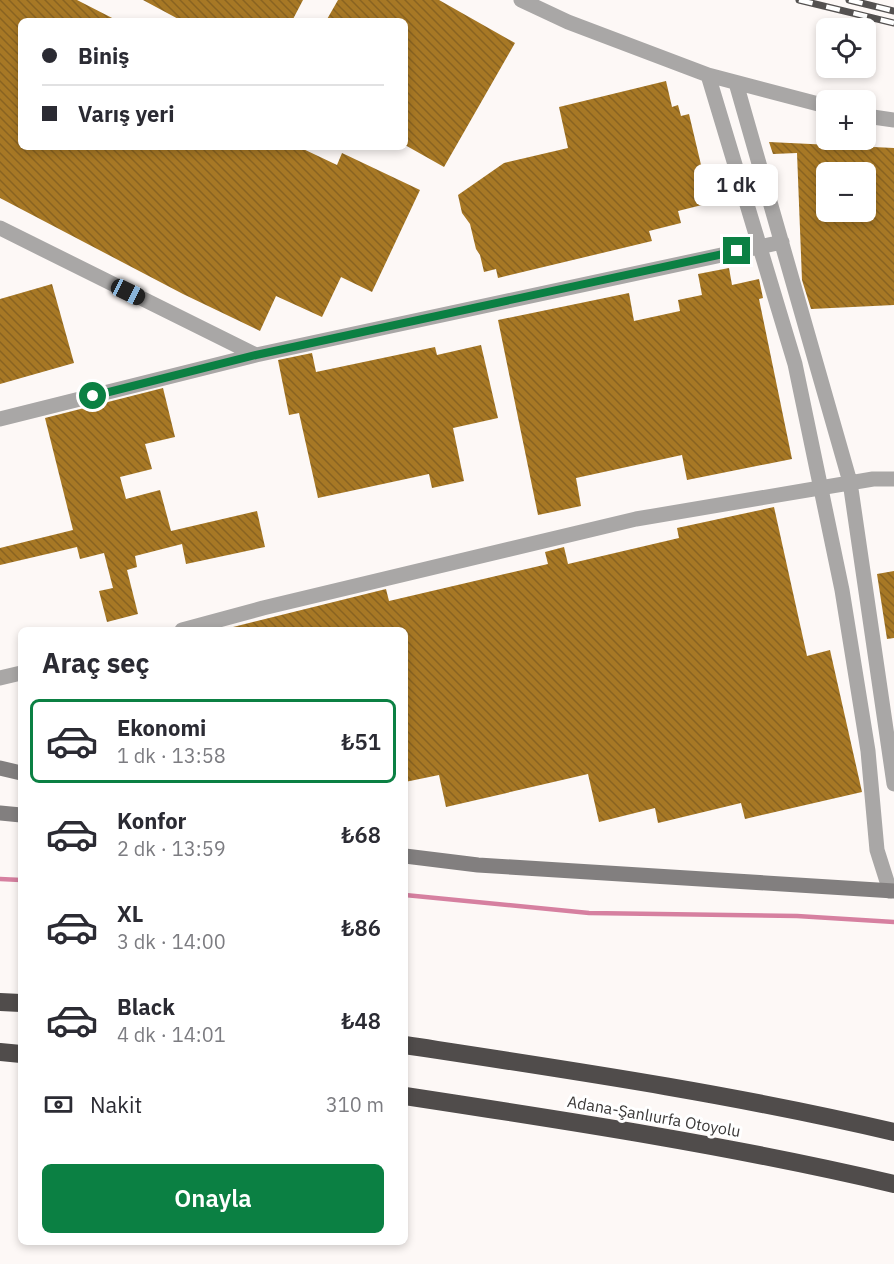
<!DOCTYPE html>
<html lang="tr">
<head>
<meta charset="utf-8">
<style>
	:root { --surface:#fff; --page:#f2f2f3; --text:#2b2b33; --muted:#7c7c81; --line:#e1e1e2; --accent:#0b8043 }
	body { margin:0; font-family:"IBM Plex Sans",sans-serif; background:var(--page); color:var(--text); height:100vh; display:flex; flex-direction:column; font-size:22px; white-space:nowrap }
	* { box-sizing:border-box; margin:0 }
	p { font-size:20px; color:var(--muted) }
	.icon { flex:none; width:33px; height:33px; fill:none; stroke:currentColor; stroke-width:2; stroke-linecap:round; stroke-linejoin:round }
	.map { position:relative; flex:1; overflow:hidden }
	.side { position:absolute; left:18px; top:627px; width:390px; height:618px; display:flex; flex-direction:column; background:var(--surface); border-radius:9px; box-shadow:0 3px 9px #0003 }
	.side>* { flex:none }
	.top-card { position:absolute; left:18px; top:18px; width:390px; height:132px; border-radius:9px; box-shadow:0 3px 9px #0003; display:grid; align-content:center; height:132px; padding:0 24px; background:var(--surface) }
	.fabs { position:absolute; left:816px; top:18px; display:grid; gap:12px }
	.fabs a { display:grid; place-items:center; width:60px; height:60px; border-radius:9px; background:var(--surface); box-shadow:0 3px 9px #0003; font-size:30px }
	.end { position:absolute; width:27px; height:27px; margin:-14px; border:8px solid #0b8043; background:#fff; box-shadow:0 0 0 3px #fff }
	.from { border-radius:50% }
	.bubble { position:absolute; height:42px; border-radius:9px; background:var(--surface); box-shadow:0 3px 9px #0003; font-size:20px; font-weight:600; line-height:42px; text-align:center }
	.car { position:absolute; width:18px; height:36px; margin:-18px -9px; border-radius:8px; box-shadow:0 0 4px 2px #0007; background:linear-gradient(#222 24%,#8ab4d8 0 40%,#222 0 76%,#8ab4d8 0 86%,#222 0) }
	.top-card b { display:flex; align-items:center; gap:21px; height:57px; font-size:22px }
	.top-card b+b { border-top:2px solid var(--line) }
	.top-card i { width:15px; height:15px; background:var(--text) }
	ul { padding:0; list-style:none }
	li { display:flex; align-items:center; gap:18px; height:84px; margin:0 12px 9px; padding:0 12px; border:3px solid transparent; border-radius:9px }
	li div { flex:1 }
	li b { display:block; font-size:22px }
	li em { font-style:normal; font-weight:600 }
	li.on { border-color:var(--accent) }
	li>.icon { width:54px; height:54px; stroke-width:1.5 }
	h2 { padding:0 24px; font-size:27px; line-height:72px }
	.pay { display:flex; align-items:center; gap:15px; height:66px; padding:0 24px; font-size:22px }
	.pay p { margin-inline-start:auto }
	.button { display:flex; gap:12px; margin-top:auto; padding:12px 24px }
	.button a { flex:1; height:69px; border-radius:9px; background:var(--accent); color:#fff; font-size:24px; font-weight:600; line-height:69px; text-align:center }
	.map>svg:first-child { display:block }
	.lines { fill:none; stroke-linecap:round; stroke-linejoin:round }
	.stream { stroke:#d680a0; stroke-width:4.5 }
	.building { fill:url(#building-back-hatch); fill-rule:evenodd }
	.street { stroke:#a9a7a6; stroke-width:15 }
	.secondary { stroke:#827f7f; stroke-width:15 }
	.highway { stroke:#504c4b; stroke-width:18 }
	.rail-casing { stroke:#545150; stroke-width:7 }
	.rail { stroke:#fff; stroke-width:4.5; stroke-dasharray:14; stroke-linecap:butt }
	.route { stroke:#0b8043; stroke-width:8 }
	.labels { text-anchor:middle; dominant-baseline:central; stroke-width:6; stroke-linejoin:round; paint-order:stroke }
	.street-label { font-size:16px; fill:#3a3837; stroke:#fff }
</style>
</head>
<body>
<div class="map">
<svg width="894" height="1264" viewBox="0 0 894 1264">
	<defs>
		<pattern id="building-back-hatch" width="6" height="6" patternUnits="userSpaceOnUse" patternTransform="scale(1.5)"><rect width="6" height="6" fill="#a77825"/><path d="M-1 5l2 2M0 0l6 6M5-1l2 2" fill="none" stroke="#896321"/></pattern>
	</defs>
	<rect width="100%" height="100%" fill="#fdf8f6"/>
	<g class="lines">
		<!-- stream -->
		<path class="stream" d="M 0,879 L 21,880
			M 405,895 L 589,913 L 797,916 L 894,922"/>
	</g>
	<!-- building -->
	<path class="building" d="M 0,0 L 77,0 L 118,21 L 21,21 L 21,147 L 299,147 L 337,165 L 342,153 L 420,190 L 372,292 L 341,277 L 322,317 L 276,296 L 260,331 L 183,294 L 0,198 Z
		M 143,0 L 303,0 L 292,21 L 182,21 Z
		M 338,0 L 439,0 L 515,43 L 444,167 L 405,145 L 405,21 L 326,21 Z
		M 666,81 L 672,107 L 678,105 L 681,116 L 689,114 L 710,203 L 678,211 L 681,223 L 649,231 L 652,241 L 498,278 L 496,269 L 484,272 L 480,255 L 476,249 L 470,224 L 462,213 L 458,195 L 504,163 L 568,148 L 559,107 Z
		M 769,142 L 894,148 L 894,305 L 811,309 L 802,280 L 797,153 L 773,154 ZM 826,172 L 866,172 L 866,212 L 826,212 Z
		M 729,268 L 732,285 L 759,279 L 763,298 L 759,299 L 792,459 L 687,480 L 682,455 L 576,478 L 581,506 L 538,515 L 498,320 L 629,293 L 634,321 L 680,311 L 678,300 L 702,295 L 698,274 Z
		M 52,284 L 74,363 L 0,384 L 0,299 Z
		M 481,345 L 498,418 L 453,428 L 464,481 L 432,488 L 429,474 L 318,498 L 299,413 L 289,415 L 278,360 L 312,353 L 316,372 L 435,347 L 437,355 Z
		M 163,388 L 175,437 L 145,444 L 152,469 L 120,477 L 126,499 L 160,490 L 171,531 L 257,511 L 265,547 L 186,564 L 182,544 L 135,556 L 137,567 L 127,570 L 138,614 L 107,622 L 99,591 L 113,588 L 104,553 L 80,559 L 77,547 L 0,565 L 0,548 L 73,530 L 45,418 Z
		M 774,507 L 807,656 L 830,650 L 862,792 L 745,819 L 741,803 L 658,823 L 655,808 L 599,822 L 588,774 L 446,807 L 439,775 L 405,782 L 405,630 L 221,630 L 386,589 L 389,601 L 548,564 L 545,552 L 564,547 L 568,564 L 679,538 L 677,528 Z
		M 894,571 L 894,638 L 887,639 L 877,574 Z"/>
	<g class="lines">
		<!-- street -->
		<path class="street" d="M 521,0 L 568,22 L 708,75 L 826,106
			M 708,75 L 795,364 L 842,590 L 868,751 L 877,850 L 890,891
			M 736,83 L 850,482 L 894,784
			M 866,116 L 894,120
			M 0,228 L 256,355
			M 0,419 L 256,355 L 782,242
			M 182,630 L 263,608 L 636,519 L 873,479 L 894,479
			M 0,678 L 21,673"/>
		<!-- secondary -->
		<path class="secondary" d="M 0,768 L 21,773
			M 0,813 L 21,815
			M 405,856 L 478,865 L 894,891"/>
		<!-- highway -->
		<path class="highway" d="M 0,1002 L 21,1003
			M 405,1045 C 569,1070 733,1094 894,1132
			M 0,1052 L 21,1054
			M 405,1096 C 569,1121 733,1146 894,1184"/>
		<defs>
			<path id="rail" d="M 799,0 L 894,23
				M 849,0 L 894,11"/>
		</defs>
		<!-- rail casing -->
		<use href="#rail" class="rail-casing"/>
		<!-- rail -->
		<use href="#rail" class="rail"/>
	</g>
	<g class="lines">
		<!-- route -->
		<path class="route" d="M 93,396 L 256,355 L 737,251"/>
	</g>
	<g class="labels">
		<!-- street labels -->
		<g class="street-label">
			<text transform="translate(654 1116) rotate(10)">Adana-Şanlıurfa Otoyolu</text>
		</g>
	</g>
</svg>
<div class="fabs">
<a><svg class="icon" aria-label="locate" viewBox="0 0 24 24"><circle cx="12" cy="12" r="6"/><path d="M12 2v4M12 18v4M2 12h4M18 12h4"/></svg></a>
<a>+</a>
<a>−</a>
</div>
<i class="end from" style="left:93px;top:396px"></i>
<i class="end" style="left:737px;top:251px"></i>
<div class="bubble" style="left:694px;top:164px;width:84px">1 dk</div>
<i class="car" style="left:128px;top:292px;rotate:116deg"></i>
<div class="top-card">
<b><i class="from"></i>Biniş</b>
<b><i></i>Varış yeri</b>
</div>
<section class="side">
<h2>Araç seç</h2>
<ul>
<li class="on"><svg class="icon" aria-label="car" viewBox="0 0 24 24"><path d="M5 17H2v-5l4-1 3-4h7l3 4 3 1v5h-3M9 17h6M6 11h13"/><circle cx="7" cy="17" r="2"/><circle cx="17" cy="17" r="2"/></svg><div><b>Ekonomi</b><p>1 dk · 13:58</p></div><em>₺51</em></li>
<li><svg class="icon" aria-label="car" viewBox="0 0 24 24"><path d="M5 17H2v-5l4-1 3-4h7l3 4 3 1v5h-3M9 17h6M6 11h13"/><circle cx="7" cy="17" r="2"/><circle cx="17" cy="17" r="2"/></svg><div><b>Konfor</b><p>2 dk · 13:59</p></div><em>₺68</em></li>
<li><svg class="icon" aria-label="car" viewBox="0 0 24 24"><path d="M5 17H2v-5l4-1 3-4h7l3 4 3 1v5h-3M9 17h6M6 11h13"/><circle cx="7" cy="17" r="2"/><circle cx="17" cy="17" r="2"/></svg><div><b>XL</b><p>3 dk · 14:00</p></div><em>₺86</em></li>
<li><svg class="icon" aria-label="car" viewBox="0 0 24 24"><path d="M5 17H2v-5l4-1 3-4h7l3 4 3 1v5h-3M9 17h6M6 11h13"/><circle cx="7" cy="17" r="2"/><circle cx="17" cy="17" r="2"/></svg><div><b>Black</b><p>4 dk · 14:01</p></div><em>₺48</em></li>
</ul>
<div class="pay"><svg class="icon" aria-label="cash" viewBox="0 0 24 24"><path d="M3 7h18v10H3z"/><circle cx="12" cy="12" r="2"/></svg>Nakit<p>310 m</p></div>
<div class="button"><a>Onayla</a></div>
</section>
</div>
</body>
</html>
